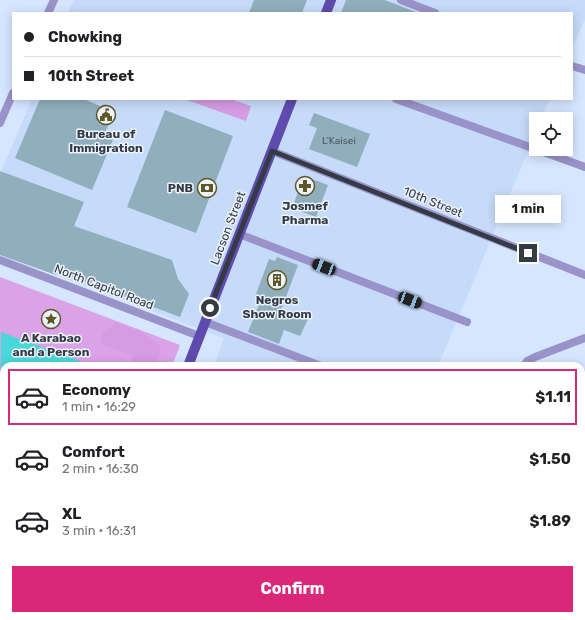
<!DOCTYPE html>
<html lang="en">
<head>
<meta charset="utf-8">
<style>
	:root { --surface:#fff; --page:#f2f2f2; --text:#202124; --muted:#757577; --line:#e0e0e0; --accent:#db2777 }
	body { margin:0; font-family:Rubik,sans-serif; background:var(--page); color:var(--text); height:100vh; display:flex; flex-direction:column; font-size:15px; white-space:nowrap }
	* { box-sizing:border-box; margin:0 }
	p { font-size:13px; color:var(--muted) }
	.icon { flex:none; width:22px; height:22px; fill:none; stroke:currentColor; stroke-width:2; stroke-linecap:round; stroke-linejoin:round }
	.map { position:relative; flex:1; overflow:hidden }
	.drawer { position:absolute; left:0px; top:362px; width:585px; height:258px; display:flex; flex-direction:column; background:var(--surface); border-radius:12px 12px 0 0; box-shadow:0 2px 10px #0003 }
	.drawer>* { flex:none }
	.top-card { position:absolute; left:12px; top:12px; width:561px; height:88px; border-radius:0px; box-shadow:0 2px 10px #0003; display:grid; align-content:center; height:88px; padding:0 12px; background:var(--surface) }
	.buttons { position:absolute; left:529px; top:112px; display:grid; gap:8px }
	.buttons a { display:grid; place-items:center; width:44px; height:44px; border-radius:0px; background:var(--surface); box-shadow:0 2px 10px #0003; font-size:20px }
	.end { position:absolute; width:18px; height:18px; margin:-9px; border:5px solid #353b45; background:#fff; box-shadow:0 0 0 2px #fff }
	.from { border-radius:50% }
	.bubble { position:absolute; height:28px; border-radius:0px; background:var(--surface); box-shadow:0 2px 10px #0003; font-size:13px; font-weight:700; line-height:28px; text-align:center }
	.car { position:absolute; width:12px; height:24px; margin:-12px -6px; border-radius:5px; box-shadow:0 0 3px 1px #0007; background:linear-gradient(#222 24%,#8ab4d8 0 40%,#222 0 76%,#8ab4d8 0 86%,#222 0) }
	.top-card b { display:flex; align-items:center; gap:14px; height:38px; font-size:15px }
	.top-card b+b { border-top:1px solid var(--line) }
	.top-card i { width:10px; height:10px; background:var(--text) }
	ul { padding:7px 0 0; list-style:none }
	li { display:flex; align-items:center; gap:12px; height:56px; margin:0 8px 6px; padding:0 4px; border:2px solid transparent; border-radius:0px }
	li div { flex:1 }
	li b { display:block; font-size:15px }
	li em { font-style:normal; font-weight:700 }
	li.selected { border-color:var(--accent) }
	li>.icon { width:36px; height:36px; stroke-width:1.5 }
	.action { display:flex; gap:8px; margin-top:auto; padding:8px 12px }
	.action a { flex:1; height:46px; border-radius:0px; background:var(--accent); color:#fff; font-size:16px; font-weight:700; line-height:46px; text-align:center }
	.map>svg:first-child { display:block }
	.built { fill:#c6dbf9 }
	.green { fill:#daa3e7 }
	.forest { fill:#d59be3 }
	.water { fill:#4ad7d8 }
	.building { fill:#90aebb }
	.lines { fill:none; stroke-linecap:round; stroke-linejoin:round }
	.minor { stroke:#9993ca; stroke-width:8 }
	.tertiary { stroke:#9993ca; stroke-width:8 }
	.primary { stroke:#5f4aad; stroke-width:10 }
	.route { stroke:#353b45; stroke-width:5 }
	.labels { text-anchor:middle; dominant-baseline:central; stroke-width:3; stroke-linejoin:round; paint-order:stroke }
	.number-label { font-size:10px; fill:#4c5862 }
	.poi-label { font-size:12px; font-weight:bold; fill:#353b45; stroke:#ecf3fd }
	.street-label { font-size:12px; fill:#353b45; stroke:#ecf3fd }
</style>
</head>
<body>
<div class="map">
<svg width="585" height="620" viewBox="0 0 585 620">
	<rect width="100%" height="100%" fill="#d6e6ff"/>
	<!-- built -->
	<path class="built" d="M 74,0 L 585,0 L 585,20 L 572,48 L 572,13 L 68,13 Z
		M 32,99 L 550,99 L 541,119 L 536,119 L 536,132 L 438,366 L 214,366 L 224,338 L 0,254 L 0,174 Z
		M 117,616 L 334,616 L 332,620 L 116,620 Z"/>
	<!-- green -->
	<path class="green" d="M 0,277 L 180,345 L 172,366 L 4,366 L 4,553 L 0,552 Z"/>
	<!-- forest -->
	<path class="forest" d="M 184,99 L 230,99 L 251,106 L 246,121 Z
		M 115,323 L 141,332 L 160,346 L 161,352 L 155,366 L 130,366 L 133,356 L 100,343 L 103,333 Z"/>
	<!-- water -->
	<path class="water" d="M 1,332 L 80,361 L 78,366 L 4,366 L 4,496 L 0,494 Z"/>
	<!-- building -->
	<path class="building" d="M 254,0 L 307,0 L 302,13 L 249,13 Z
		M 346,0 L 385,0 L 418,13 L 341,13 Z
		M 40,99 L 84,99 L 102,107 L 104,104 L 116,110 L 103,136 L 113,140 L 92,190 L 15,158 Z
		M 165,110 L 233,136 L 196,233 L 127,207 Z
		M 314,113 L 370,134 L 357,167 L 309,149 L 317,128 L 309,125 Z
		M 0,171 L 84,202 L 74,226 L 172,260 L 178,279 L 189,294 L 180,317 L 57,271 L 56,275 L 0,255 Z
		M 304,176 L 328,185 L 316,217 L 292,208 Z
		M 277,257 L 298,265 L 281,310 L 308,319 L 300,336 L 284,330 L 279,344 L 248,332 L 262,297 L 256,294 L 269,259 L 275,261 Z"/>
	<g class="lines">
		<!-- minor -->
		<path class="minor" d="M 401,0 L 435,13
			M 48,13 L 54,0
			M 572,66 L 585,70
			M 396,99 L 585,167
			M 0,123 L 13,93
			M 272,151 L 585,275
			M 239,234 L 467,322
			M 205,322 L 321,366
			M 524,366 L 527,361 L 535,357 L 585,338
			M 581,460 L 585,458
			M 581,506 L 585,515
			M 196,616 L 206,620
			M 496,620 L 498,616"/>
		<!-- tertiary -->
		<path class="tertiary" d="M 0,260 L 199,336
			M 0,565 L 4,566
			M 458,616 L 468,620"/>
		<!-- primary -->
		<path class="primary" d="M 326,13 L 331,0
			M 188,366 L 292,99
			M 89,620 L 90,616"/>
	</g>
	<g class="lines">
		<!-- route -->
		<path class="route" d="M 210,308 L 272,151 L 528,253"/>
	</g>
	<!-- icons -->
	<defs>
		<symbol id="civic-ring" viewBox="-11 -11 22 22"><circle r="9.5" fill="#ecf3fd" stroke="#5e5724" stroke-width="1.5"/><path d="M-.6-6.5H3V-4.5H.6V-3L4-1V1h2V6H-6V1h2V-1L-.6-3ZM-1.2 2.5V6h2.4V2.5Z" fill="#5e5724"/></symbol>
		<symbol id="pharmacy-ring" viewBox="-11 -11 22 22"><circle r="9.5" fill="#ecf3fd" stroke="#5e5724" stroke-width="1.5"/><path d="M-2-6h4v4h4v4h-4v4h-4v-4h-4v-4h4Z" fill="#5e5724"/></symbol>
		<symbol id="bank-ring" viewBox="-11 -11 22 22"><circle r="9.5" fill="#ecf3fd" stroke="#5e5724" stroke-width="1.5"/><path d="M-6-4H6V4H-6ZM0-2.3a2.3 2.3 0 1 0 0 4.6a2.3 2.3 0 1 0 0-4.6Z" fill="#5e5724"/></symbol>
		<symbol id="building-ring" viewBox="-11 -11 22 22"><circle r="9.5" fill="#ecf3fd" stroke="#5e5724" stroke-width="1.5"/><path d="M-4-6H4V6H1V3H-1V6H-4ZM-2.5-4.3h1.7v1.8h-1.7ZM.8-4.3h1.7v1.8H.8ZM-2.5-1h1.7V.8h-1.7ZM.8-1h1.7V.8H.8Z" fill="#5e5724"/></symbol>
		<symbol id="sight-ring" viewBox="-11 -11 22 22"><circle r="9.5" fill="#ecf3fd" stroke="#5e5724" stroke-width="1.5"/><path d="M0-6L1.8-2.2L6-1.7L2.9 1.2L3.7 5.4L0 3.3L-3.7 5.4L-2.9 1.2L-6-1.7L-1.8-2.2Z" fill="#5e5724"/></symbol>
	</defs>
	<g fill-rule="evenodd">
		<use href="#civic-ring" x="95" y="104" width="22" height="22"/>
		<use href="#pharmacy-ring" x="294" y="175" width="22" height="22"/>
		<use href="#bank-ring" x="196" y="177" width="22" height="22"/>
		<use href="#building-ring" x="266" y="269" width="22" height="22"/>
		<use href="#sight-ring" x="40" y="308" width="22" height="22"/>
	</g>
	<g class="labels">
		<!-- number labels -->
		<g class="number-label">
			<text x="339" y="141">L'Kaisei</text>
		</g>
		<!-- poi labels -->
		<g class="poi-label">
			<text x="106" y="134">Bureau of<tspan x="106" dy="14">Immigration</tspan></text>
			<text x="193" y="188" text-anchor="end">PNB</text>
			<text x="305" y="206">Josmef<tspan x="305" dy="14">Pharma</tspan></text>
			<text x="277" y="300">Negros<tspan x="277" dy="14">Show Room</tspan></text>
			<text x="51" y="338">A Karabao<tspan x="51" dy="14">and a Person</tspan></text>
		</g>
		<!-- street labels -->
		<g class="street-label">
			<text transform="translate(433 202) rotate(22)">10th Street</text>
			<text transform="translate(228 228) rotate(-69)">Lacson Street</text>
			<text transform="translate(104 287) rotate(21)">North Capitol Road</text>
		</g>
	</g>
</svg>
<div class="buttons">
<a><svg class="icon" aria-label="locate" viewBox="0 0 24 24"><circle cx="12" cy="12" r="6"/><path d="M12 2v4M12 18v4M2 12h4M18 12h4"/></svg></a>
</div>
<i class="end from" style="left:210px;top:308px"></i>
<i class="end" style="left:528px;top:253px"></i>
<div class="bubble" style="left:495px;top:195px;width:66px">1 min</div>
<i class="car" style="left:324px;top:267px;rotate:291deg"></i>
<i class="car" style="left:410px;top:300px;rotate:111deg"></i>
<div class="top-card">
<b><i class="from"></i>Chowking</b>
<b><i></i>10th Street</b>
</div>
<section class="drawer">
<ul>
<li class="selected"><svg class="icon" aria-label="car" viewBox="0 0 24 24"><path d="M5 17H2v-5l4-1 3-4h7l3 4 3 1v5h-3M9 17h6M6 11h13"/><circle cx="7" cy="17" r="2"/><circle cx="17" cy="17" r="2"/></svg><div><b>Economy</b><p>1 min · 16:29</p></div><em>$1.11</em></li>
<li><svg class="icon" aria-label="car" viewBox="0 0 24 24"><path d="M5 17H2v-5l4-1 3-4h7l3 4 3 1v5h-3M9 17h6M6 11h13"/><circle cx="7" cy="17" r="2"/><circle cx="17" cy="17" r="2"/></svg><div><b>Comfort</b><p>2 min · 16:30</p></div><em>$1.50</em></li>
<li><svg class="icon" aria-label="car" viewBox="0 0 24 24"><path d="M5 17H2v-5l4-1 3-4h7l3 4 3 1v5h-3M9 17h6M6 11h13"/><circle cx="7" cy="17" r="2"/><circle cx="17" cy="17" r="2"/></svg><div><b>XL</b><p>3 min · 16:31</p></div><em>$1.89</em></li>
</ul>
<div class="action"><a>Confirm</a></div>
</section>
</div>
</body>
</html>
